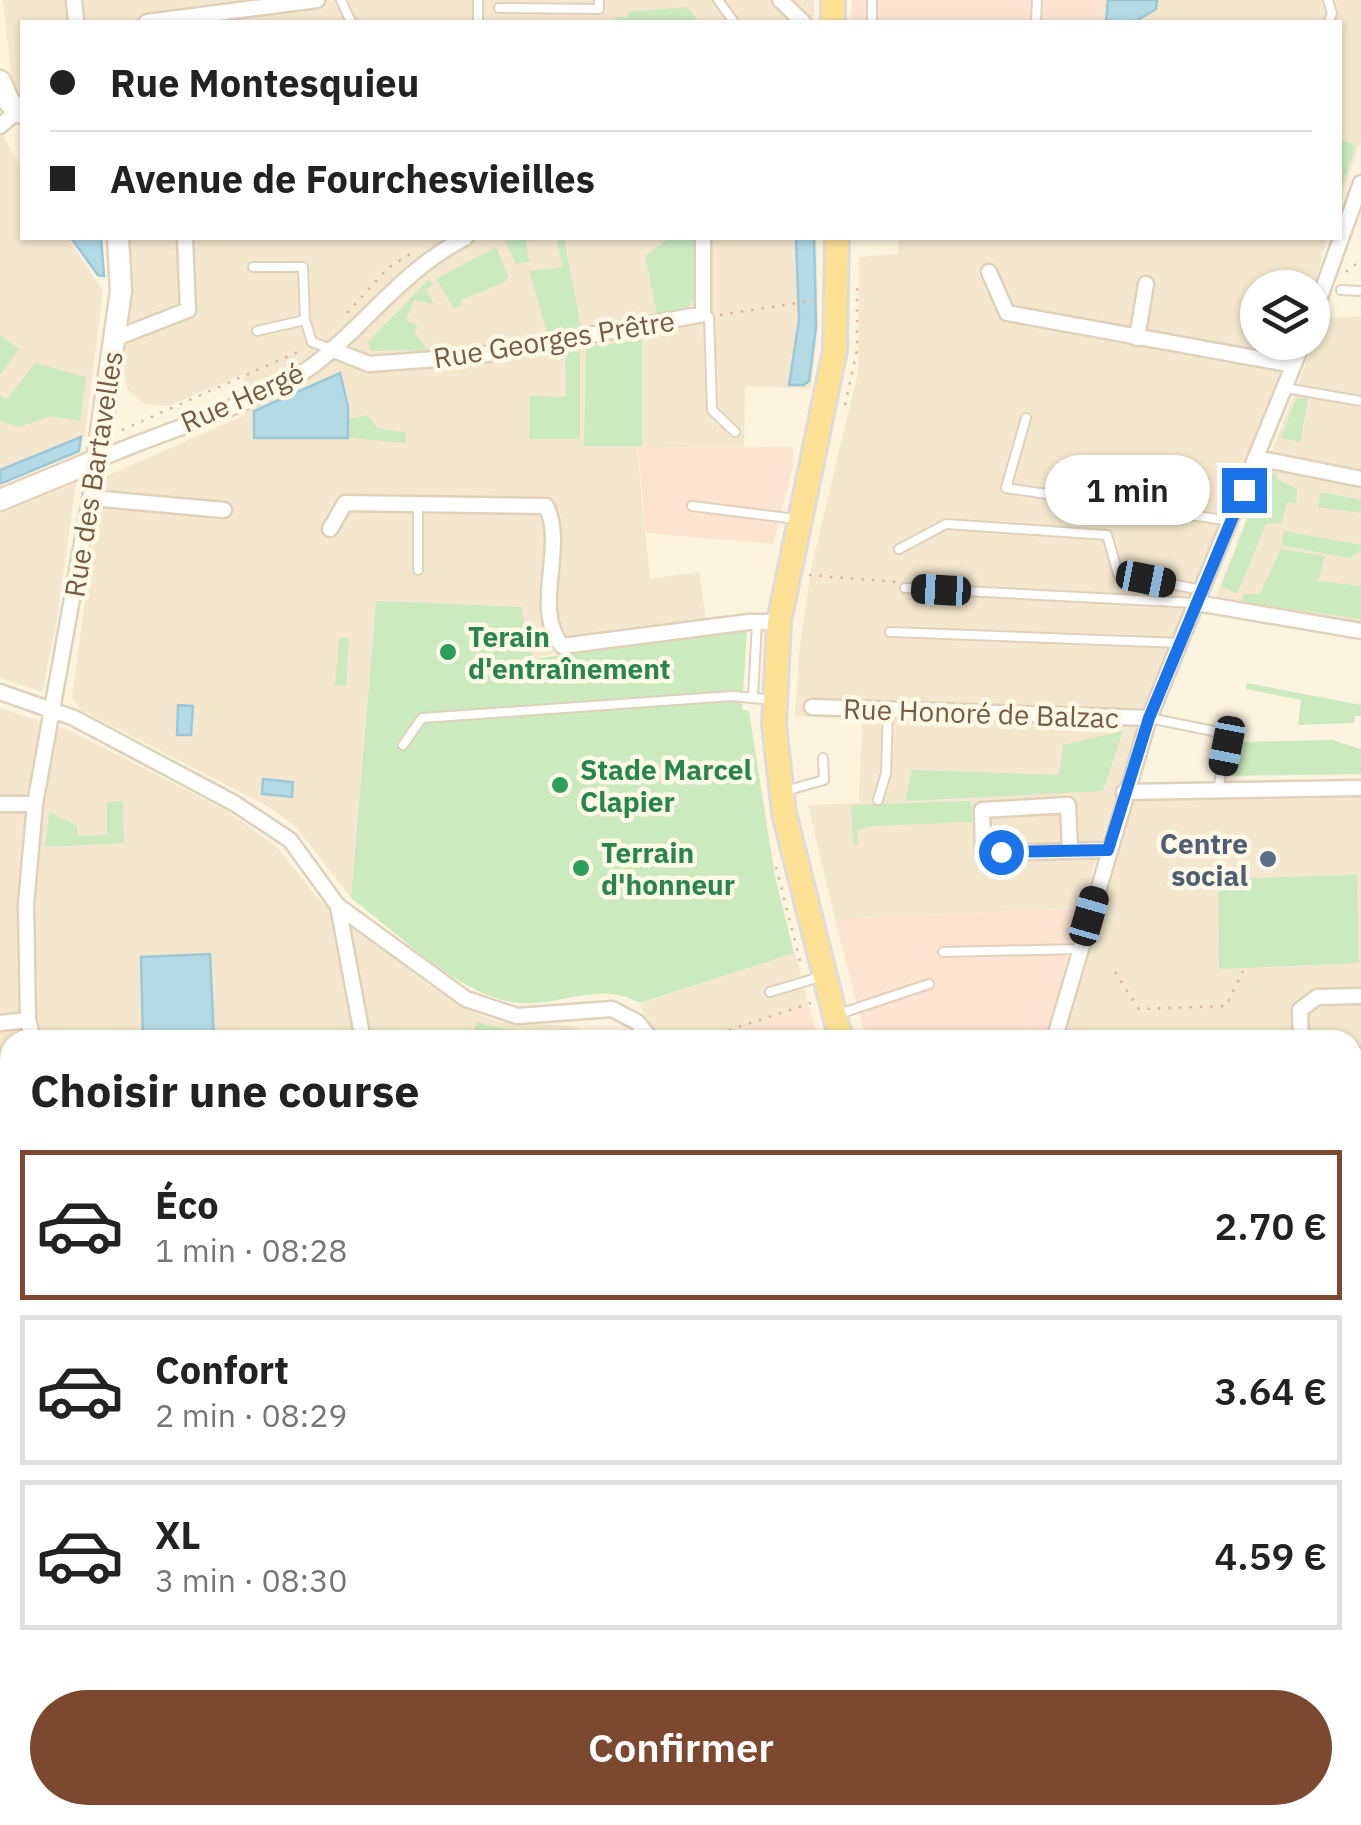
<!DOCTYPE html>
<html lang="fr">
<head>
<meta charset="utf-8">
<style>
	:root { --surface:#fff; --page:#f2f2f2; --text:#222; --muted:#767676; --line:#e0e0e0; --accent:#7c4930 }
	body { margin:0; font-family:"IBM Plex Sans",sans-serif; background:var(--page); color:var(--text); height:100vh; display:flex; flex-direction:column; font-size:38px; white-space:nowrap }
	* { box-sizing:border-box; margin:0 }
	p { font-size:32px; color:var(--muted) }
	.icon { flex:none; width:55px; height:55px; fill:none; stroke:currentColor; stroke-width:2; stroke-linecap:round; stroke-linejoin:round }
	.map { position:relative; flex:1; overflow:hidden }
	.panel { position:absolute; left:0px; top:1030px; width:1362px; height:795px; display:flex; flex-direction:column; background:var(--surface); border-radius:30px 30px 0 0; box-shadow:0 2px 8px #0004 }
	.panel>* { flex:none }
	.top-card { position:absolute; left:20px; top:20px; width:1322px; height:220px; border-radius:0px; box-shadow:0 2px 8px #0004; display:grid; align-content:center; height:220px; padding:0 30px; background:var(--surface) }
	.fabs { position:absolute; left:1240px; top:270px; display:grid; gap:20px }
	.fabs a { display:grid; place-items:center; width:90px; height:90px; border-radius:50%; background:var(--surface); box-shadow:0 2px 8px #0004; font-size:50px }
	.end { position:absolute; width:45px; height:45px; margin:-22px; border:12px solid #1a73e8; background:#fff; box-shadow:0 0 0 5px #fff }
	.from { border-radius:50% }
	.bubble { position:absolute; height:70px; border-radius:35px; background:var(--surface); box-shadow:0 2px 8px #0004; font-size:32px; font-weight:600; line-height:70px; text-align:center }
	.car { position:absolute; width:30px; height:60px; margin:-30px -15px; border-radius:12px; box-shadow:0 0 8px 2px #0007; background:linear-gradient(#222 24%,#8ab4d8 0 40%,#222 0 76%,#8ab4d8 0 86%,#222 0) }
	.top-card b { display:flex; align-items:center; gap:35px; height:95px; font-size:38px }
	.top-card b+b { border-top:2px solid var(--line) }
	.top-card i { width:25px; height:25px; background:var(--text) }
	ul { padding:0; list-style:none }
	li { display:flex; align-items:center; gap:30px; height:150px; margin:0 20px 15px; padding:0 10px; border:5px solid var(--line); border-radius:0px }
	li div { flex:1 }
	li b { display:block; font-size:38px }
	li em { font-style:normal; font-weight:600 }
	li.current { border-color:var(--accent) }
	li>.icon { width:90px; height:90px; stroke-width:1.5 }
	h2 { padding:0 30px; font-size:45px; line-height:120px }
	.primary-button { display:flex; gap:20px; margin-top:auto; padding:20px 30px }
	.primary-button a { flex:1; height:115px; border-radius:60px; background:var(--accent); color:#fff; font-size:40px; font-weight:600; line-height:115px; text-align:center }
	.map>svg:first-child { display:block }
	.residential { fill:#f4e7cd }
	.commercial { fill:#fde4d2 }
	.green { fill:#cbeabe }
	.water { fill:#b4dae6; stroke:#9ac8d8; stroke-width:2.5 }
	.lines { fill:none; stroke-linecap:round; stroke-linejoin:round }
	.lane-casing { stroke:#e0d1bb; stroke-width:12 }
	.street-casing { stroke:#e0d1bb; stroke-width:19 }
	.secondary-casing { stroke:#e6d2b9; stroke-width:25 }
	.primary-casing { stroke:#e0dbd7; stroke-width:28 }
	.path { stroke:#d7b89a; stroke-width:2.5; stroke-dasharray:2.5 8; stroke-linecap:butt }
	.lane { stroke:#fff; stroke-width:8 }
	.street { stroke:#fff; stroke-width:14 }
	.secondary { stroke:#fff; stroke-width:20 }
	.primary { stroke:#fde195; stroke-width:22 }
	.route { stroke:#1a73e8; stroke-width:12 }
	.leisure-dot { fill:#2e9e5b; stroke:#fff8e6; stroke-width:4 }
	.service-dot { fill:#5c6f8a; stroke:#fff8e6; stroke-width:4 }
	.labels { text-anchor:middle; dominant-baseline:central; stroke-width:9; stroke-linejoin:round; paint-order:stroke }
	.street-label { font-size:28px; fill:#735b47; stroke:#fff8e6 }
	.leisure-label { font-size:28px; font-weight:bold; fill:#27864d; stroke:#fff8e6; text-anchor:start }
	.service-label { font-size:28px; font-weight:bold; fill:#4e5e75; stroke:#fff8e6; text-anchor:end }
</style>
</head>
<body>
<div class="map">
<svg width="1361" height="1825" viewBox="0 0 1361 1825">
	<rect width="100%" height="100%" fill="#fdf4df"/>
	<!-- residential -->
	<path class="residential" d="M 3,0 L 814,0 L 814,22 L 22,22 L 22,99 L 12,83 Z
		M 1102,0 L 1361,0 L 1361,141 L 1340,200 L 1340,22 L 1102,22 Z
		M 0,131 L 22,168 L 22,238 L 68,238 L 103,291 L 85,435 L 0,470 Z
		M 129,238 L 817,238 L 818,328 L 811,389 L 745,386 L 744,447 L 637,448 L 650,579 L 699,572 L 706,619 L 644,627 L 533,659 L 376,601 L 351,898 L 297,828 L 269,807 L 81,710 L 72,696 L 102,478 L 245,415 L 244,374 L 168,406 L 145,404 L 127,389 L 123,367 L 133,293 Z
		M 898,238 L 1327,238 L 1313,291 L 1312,288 L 1258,288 L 1258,342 L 1293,343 L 1136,729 L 1081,908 L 835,919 L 808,805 L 859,803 L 862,720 L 795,716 L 799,654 L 811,569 L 858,372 L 859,257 L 898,254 Z
		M 1361,316 L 1361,622 L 1216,597 L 1320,327 L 1331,318 Z
		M 76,483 L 57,619 L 42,692 L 0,678 L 0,514 Z
		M 0,708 L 71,731 L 226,810 L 277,847 L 319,900 L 428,984 L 473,1012 L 498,1022 L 571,1026 L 611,1040 L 10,1040 L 10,1630 L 0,1624 Z
		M 1361,796 L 1361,1061 L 1353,1061 L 1352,1040 L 1061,1040 L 1130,801 Z
		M 795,952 L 809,1007 L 708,1040 L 658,1040 L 639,1004 Z
		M 1361,1624 L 1361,1825 L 1201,1825 L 1199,1815 L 1352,1815 L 1352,1628 Z
		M 0,1660 L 10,1663 L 10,1736 L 0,1758 Z
		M 10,1796 L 10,1815 L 325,1815 L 376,1825 L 6,1825 L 5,1810 Z
		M 679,1815 L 788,1815 L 788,1825 L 681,1825 Z"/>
	<!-- commercial -->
	<path class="commercial" d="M 852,0 L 1102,0 L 1102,22 L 851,22 Z
		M 793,447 L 793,467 L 773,544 L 646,533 L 638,448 Z
		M 1081,908 L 1046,1040 L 866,1040 L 835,919 Z
		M 809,1007 L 818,1040 L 708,1040 Z
		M 788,1815 L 1024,1815 L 1026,1825 L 788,1825 Z
		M 1075,1815 L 1187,1815 L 1189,1825 L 1078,1825 Z"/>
	<!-- green -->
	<path class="green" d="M 687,7 L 699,22 L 615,22 L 615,17 L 628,17 L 628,12 Z
		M 1340,140 L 1356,145 L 1340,192 Z
		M 503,238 L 548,238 L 526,241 L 529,262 L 516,264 Z
		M 557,238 L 564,238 L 581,327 L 547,333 L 529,271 L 562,267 Z
		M 669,238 L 693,238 L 697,294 L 687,309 L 657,314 L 645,256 Z
		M 496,247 L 508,276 L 505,282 L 461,300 L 462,305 L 454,309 L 436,279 Z
		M 429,279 L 433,285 L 426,290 L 434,304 L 414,300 L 406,320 L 418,326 L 414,331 L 428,350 L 371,351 L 368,342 Z
		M 0,335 L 19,349 L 0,375 Z
		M 633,335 L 642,340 L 642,446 L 584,446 L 586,348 L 629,341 Z
		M 565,348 L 580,353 L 580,439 L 529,439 L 530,396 L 566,397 Z
		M 35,363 L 86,377 L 80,421 L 51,416 L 19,427 L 0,421 L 0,395 L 6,400 Z
		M 1308,398 L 1300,442 L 1281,438 L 1296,399 Z
		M 367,415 L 377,428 L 406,433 L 406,443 L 350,438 L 349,419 Z
		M 1276,472 L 1277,479 L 1297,489 L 1296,504 L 1287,502 L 1281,523 L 1266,524 L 1237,594 L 1221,586 L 1263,480 Z
		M 1321,492 L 1361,500 L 1361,513 L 1318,507 Z
		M 1284,531 L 1361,545 L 1361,552 L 1349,558 L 1281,545 Z
		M 1281,549 L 1325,556 L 1318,581 L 1361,586 L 1361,619 L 1241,602 L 1244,594 L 1260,594 Z
		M 376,601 L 521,607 L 533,659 L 747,628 L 742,710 L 749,711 L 775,876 L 794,953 L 640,1003 C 597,979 555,1010 512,1002 C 457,993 395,931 351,898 Z
		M 339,638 L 349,638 L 346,686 L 335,685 Z
		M 1247,683 L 1361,705 L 1361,716 L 1355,716 L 1354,723 L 1298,725 L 1301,700 L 1246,689 Z
		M 1123,731 L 1103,791 L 905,801 L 912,770 L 1059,775 L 1063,745 Z
		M 1333,740 L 1361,749 L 1361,774 L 1230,776 L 1236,742 Z
		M 123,801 L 124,843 L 45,847 L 49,812 L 77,826 L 78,836 L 107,835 L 107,802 Z
		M 971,801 L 972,822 L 873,826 L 857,830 L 858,845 L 853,845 L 851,805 Z
		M 1357,875 L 1359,963 L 1219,969 L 1218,879 Z
		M 477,1022 C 517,1037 560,1024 601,1040 L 471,1040 Z
		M 1361,1066 L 1361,1590 L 1353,1593 L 1352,1067 Z
		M 568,1815 L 631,1815 L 632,1825 L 562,1825 Z"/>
	<!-- water -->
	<path class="water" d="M 1108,0 L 1157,0 L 1156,9 L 1134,22 L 1106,22 Z
		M 71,238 L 101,238 L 104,276 L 98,275 Z
		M 796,238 L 814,238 L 816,327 L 809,381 L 804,385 L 789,385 L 799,320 Z
		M 340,373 L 348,407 L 348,438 L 254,438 L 254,411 Z
		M 81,437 L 79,451 L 0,484 L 0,470 Z
		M 178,705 L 193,706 L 191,735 L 177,735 Z
		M 263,779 L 293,782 L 292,797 L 262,794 Z
		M 210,954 L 214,1040 L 143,1040 L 141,957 Z"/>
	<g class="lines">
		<defs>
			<path id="lane" d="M 341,0 L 351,22
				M 478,0 L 478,22
				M 718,0 L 734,22
				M 872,0 L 872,22
				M 1328,0 L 1332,13 L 1329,22
				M 499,8 L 599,9 L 599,0
				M 1036,22 L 1037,0
				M 253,267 L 303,267 L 305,320
				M 1341,290 L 1361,291
				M 703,314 L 709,317 L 712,410 L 735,432
				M 257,331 L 305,320 L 312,342 L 331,349
				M 1285,388 L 1361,401
				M 1026,418 L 1006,488 L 1231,521
				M 692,506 L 796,519
				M 899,549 L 946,524 L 1107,535 L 1118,574 L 1202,590
				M 418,570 L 418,504
				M 905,588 L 1195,603
				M 890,632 L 1181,643
				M 753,697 L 757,622
				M 1149,718 L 1228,734 L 1218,790
				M 403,745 L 422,718 L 732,696 L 773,700
				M 785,791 L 824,780 L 823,758
				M 878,800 L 886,773 L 888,710
				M 943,952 L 1080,949
				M 770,992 L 823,976
				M 839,1014 L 929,984
				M 638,1815 L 639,1825
				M 810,1815 L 810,1825
				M 856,1815 L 858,1825
				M 904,1815 L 905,1825
				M 951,1815 L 952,1825
				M 1000,1815 L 1001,1825
				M 1095,1815 L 1098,1825"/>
			<path id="street" d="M 74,0 L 76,22
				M 780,0 L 803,22
				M 147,22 L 317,0
				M 0,126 L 19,110
				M 989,272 L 1007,313 L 1294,365
				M 1312,319 L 1361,183
				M 116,338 L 188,310 L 185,238
				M 1137,338 L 1146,284
				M 331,349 L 369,364 L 476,356 L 703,314 L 703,238
				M 1257,458 L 1361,479
				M 91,498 L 224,510
				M 330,529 L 345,503 L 546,506 C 567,546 531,608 562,646 L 749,622 L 779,622
				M 1197,603 L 1361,631
				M 0,692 L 74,718 L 234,803 L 290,840 L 338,906 L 466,999 L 517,1016 L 612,1009 L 637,1022 L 652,1040
				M 812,707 L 1149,718
				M 1124,792 L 1361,788
				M 0,804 L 35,804
				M 1070,849 L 1068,805 L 982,810 L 983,853 L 1108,850
				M 338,906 L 363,1040
				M 0,1023 L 28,1020
				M 33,1040 L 28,1020 L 26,904 L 35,804 L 97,460 C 157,433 273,400 320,360 C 370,319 406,268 465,238
				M 1054,1040 L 1149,718 L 1303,342
				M 1301,1040 L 1300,1010 L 1317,997 L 1361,996
				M 1352,1056 L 1361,1056
				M 0,1204 L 10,1203
				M 1352,1616 L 1361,1613
				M 0,1648 L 10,1652
				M 1352,1714 L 1361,1712
				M 491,1815 L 503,1825
				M 1192,1815 L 1195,1825
				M 533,1825 L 546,1815
				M 1333,1825 L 1361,1818"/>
			<path id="secondary" d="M 0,81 L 9,102 L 22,113
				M 0,500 L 97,460 L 121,291 L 118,238"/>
			<path id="primary" d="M 833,0 L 833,22
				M 837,238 L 835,350 L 779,622 L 774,725 L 784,813 L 841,1040
				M 1051,1815 L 1054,1825"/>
		</defs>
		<!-- lane casing -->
		<use href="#lane" class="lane-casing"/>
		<!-- street casing -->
		<use href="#street" class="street-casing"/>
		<!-- secondary casing -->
		<use href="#secondary" class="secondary-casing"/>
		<!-- primary casing -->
		<use href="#primary" class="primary-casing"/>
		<!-- path -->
		<path class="path" d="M 1346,272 L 1356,264
			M 347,313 L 388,268 L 410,254
			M 720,315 L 816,300
			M 845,405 L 857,350 L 857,284
			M 122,430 L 302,350
			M 809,575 L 896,582
			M 776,867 L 800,961
			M 1115,972 L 1139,1009 L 1226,1006 L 1243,971
			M 699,1040 L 811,1003
			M 0,1373 L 0,1490
			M 0,1604 L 10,1623
			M 559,1824 L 565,1815"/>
		<!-- lane -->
		<use href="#lane" class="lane"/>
		<!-- street -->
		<use href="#street" class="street"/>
		<!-- secondary -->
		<use href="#secondary" class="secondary"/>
		<!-- primary -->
		<use href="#primary" class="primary"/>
	</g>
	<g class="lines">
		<!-- route -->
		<path class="route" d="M 1001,852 L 1108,850 L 1149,718 L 1244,490"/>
	</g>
	<!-- markers -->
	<g class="leisure-dot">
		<circle cx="448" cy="652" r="10"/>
		<circle cx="560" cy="785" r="10"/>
		<circle cx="581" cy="868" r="10"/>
	</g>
	<circle class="service-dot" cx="1268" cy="859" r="10"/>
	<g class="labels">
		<!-- street labels -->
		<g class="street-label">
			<text transform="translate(554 339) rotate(-9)">Rue Georges Prêtre</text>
			<text transform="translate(242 397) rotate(-24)">Rue Hergé</text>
			<text transform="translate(93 474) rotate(-81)">Rue des Bartavelles</text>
			<text transform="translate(981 713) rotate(2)">Rue Honoré de Balzac</text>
		</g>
		<!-- leisure labels -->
		<g class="leisure-label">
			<text x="468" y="636">Terain<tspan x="468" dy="32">d'entraînement</tspan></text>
			<text x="580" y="769">Stade Marcel<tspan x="580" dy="32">Clapier</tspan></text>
			<text x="601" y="852">Terrain<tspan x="601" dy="32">d'honneur</tspan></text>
		</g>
		<!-- service labels -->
		<g class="service-label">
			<text x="1248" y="843">Centre<tspan x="1248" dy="32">social</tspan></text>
		</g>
	</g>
</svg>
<div class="fabs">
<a><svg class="icon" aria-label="layers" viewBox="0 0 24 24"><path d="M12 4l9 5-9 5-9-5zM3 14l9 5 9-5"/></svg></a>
</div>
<i class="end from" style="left:1001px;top:852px"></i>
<i class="end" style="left:1244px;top:490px"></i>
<div class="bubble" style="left:1045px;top:455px;width:165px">1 min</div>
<i class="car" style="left:1146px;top:579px;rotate:101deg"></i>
<i class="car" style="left:941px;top:590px;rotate:273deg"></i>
<i class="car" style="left:1227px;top:746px;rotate:191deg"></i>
<i class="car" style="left:1089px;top:916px;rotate:16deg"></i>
<div class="top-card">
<b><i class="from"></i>Rue Montesquieu</b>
<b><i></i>Avenue de Fourchesvieilles</b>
</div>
<section class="panel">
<h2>Choisir une course</h2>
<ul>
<li class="current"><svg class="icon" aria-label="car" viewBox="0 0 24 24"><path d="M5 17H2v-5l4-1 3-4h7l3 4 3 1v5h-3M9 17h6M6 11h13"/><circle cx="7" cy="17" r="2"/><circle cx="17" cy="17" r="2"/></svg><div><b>Éco</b><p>1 min · 08:28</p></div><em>2.70 €</em></li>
<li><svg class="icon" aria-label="car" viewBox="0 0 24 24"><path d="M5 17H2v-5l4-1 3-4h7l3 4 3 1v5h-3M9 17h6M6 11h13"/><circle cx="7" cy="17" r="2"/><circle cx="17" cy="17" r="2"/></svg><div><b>Confort</b><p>2 min · 08:29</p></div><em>3.64 €</em></li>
<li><svg class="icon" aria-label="car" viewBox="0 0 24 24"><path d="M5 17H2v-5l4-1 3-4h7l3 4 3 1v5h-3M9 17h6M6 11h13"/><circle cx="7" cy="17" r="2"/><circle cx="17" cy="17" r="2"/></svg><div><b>XL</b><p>3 min · 08:30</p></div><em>4.59 €</em></li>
</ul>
<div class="primary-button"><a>Confirmer</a></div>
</section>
</div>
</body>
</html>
